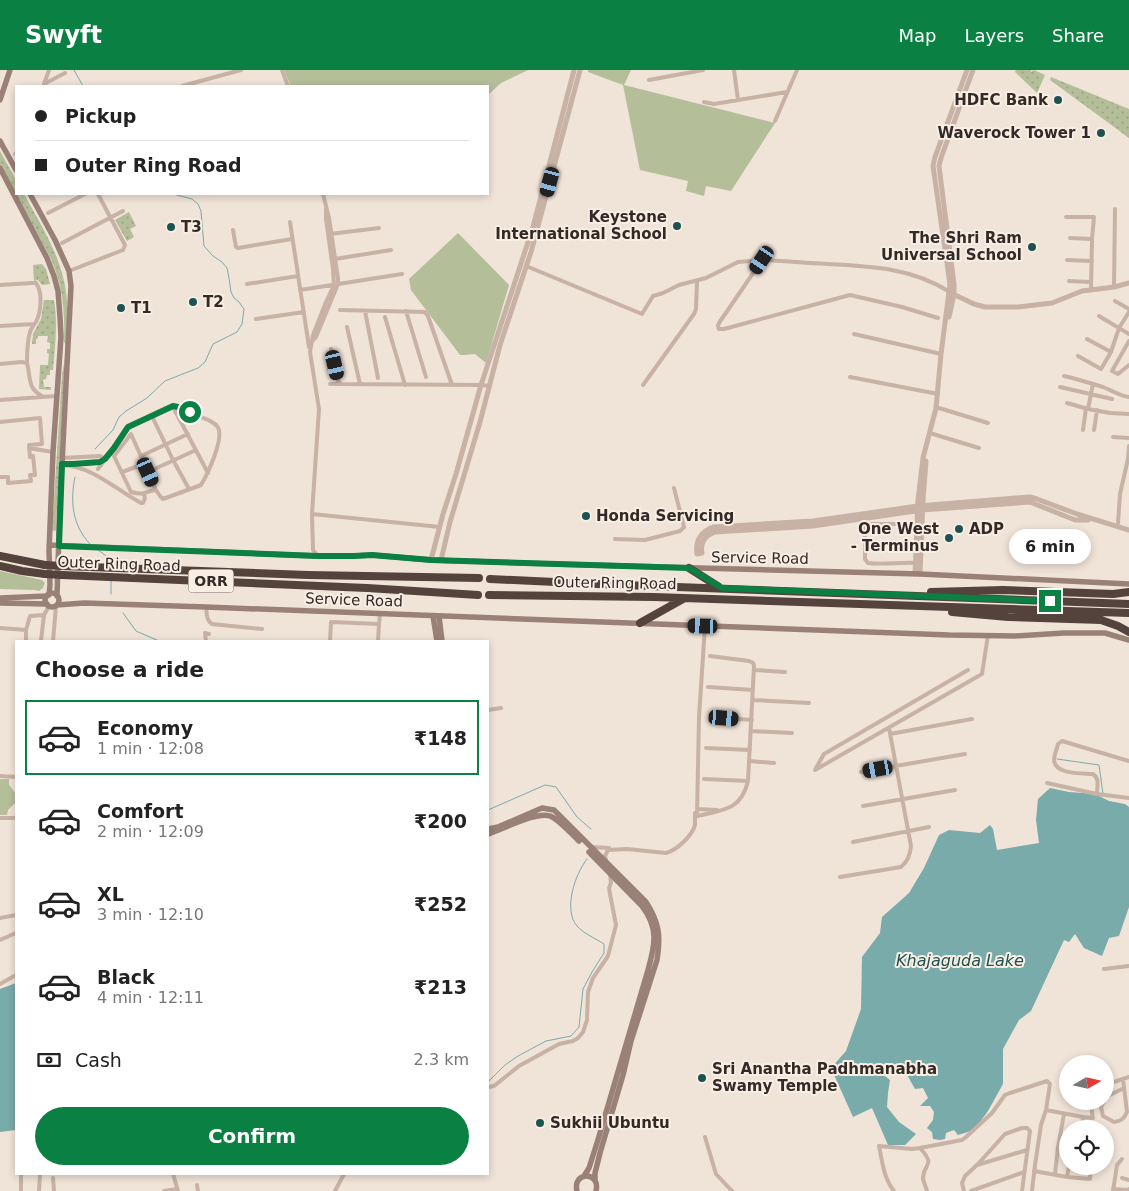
<!DOCTYPE html>
<html lang="en">
<head>
<meta charset="utf-8">
<style>
	:root { --surface:#fff; --page:#f2f2f2; --text:#222; --muted:#767676; --line:#e0e0e0; --accent:#0b8043 }
	body { margin:0; font-family:"DejaVu Sans",sans-serif; background:var(--page); color:var(--text); height:100vh; display:flex; flex-direction:column; font-size:19px; white-space:nowrap }
	* { box-sizing:border-box; margin:0 }
	p { font-size:16px; color:var(--muted) }
	.icon { flex:none; width:28px; height:28px; fill:none; stroke:currentColor; stroke-width:2; stroke-linecap:round; stroke-linejoin:round }
	.map { position:relative; flex:1; overflow:hidden }
	.side { position:absolute; left:15px; top:570px; width:474px; height:535px; display:flex; flex-direction:column; background:var(--surface); border-radius:0px; box-shadow:0 2px 8px #0003 }
	.side>* { flex:none }
	.guide { position:absolute; left:15px; top:15px; width:474px; height:110px; border-radius:0px; box-shadow:0 2px 8px #0003; display:grid; align-content:center; height:110px; padding:0 20px; background:var(--surface) }
	.needle { width:32px; rotate:81deg }
	.buttons { position:absolute; left:1059px; top:985px; display:grid; gap:10px }
	.buttons a { display:grid; place-items:center; width:55px; height:55px; border-radius:50%; background:var(--surface); box-shadow:0 2px 8px #0003; font-size:25px }
	.end { position:absolute; width:22px; height:22px; margin:-11px; border:6px solid #0b8043; background:#fff; box-shadow:0 0 0 2px #fff }
	.from { border-radius:50% }
	.bubble { position:absolute; height:35px; border-radius:18px; background:var(--surface); box-shadow:0 2px 8px #0003; font-size:16px; font-weight:700; line-height:35px; text-align:center }
	.car { position:absolute; width:15px; height:30px; margin:-15px -8px; border-radius:6px; box-shadow:0 0 4px 1px #0007; background:linear-gradient(#222 24%,#8ab4d8 0 40%,#222 0 76%,#8ab4d8 0 86%,#222 0) }
	.guide b { display:flex; align-items:center; gap:18px; height:48px; font-size:19px }
	.guide b+b { border-top:1px solid var(--line) }
	.guide i { width:12px; height:12px; background:var(--text) }
	ul { padding:0; list-style:none }
	li { display:flex; align-items:center; gap:15px; height:75px; margin:0 10px 8px; padding:0 10px; border:2px solid transparent; border-radius:0px }
	li div { flex:1 }
	li b { display:block; font-size:19px }
	li em { font-style:normal; font-weight:700 }
	li.on { border-color:var(--accent) }
	li>.icon { width:45px; height:45px; stroke-width:1.5 }
	h2 { padding:0 20px; font-size:22px; line-height:60px }
	.pay { display:flex; align-items:center; gap:12px; height:55px; padding:0 20px; font-size:19px }
	.pay p { margin-inline-start:auto }
	.cta { display:flex; gap:10px; margin-top:auto; padding:10px 20px }
	.cta a { flex:1; height:58px; border-radius:30px; background:var(--accent); color:#fff; font-size:20px; font-weight:700; line-height:58px; text-align:center }
	header { display:flex; align-items:center; gap:30px; box-sizing:border-box; height:70px; padding:0 25px; background:var(--accent); color:#fff }
	header strong { font-size:24px }
	nav { display:flex; gap:28px; margin-inline-start:auto; font-size:18px }
	.map>svg:first-child { display:block }
	.grass { fill:#b4be99 }
	.garden { fill:url(#garden-dots) }
	.water { fill:#79abaa }
	.lines { fill:none; stroke-linecap:round; stroke-linejoin:round }
	.stream { stroke:#79abaa; stroke-width:1 }
	.minor { stroke:#c7b2a5; stroke-width:4 }
	.tertiary { stroke:#c7b2a5; stroke-width:5 }
	.secondary { stroke:#9a8177; stroke-width:5.5 }
	.motorway { stroke:#54433d; stroke-width:8 }
	.motorway-bridge { stroke:#54433d; stroke-width:8 }
	.route { stroke:#0b8043; stroke-width:6 }
	.poi-dot { fill:#1e5252; stroke:#f8eee4; stroke-width:2 }
	.labels { text-anchor:middle; dominant-baseline:central; stroke-width:4; stroke-linejoin:round; paint-order:stroke }
	.shield { fill:#f8eee4; stroke:#6e645f; stroke-width:1 }
	.shield-label { font-size:14px; font-weight:bold; fill:#332926 }
	.poi-label { font-size:15px; font-weight:bold; fill:#332926; stroke:#f8eee4; text-anchor:start }
	.street-label { font-size:15px; fill:#332926; stroke:#f8eee4 }
	.water-label { font-size:16px; font-style:italic; fill:#1e5252; stroke:#f8eee4 }
</style>
</head>
<body>
<header>
<strong>Swyft</strong>
<nav><a>Map</a><a>Layers</a><a>Share</a></nav>
</header>
<div class="map">
<svg width="1129" height="1121" viewBox="0 0 1129 1121">
	<defs>
		<pattern id="garden-dots" width="8" height="8" patternUnits="userSpaceOnUse" patternTransform="scale(1.25)"><rect width="8" height="8" fill="#b4be99"/><path d="M2 2h.1M6 6h.1" fill="none" stroke="#9ba384" stroke-width="1.8" stroke-linecap="round"/></pattern>
	</defs>
	<rect width="100%" height="100%" fill="#f0e3d8"/>
	<!-- grass -->
	<path class="grass" d="M 284,0 L 528,0 L 501,13 L 488,25 L 488,16 L 291,16 Z
		M 588,0 L 631,0 L 624,15 L 775,53 L 731,121 L 706,116 L 704,126 L 686,121 L 688,111 L 640,100 L 623,15 L 588,2 Z
		M 458,163 L 509,215 L 486,293 L 475,284 L 464,285 L 460,285 L 411,220 L 409,209 Z
		M 0,501 L 42,510 L 45,513 L 43,518 L 39,521 L 34,520 L 0,519 Z
		M 0,709 L 9,709 L 9,715 L 16,724 L 16,732 L 8,740 L 7,745 L 0,745 Z"/>
	<!-- garden -->
	<path class="garden" d="M 1016,0 L 1031,0 L 1031,2 L 1034,0 L 1045,5 L 1037,23 L 1015,2 Z
		M 1051,7 L 1129,39 L 1129,68 L 1050,10 Z
		M 0,81 L 16,110 L 16,124 L 24,124 C 42,157 65,192 67,232 C 68,246 66,261 66,275 L 64,272 C 65,242 63,216 51,189 L 0,94 Z
		M 129,142 L 136,156 L 130,159 L 134,167 L 127,171 L 115,150 Z
		M 42,194 L 46,199 L 50,214 L 42,215 L 38,210 L 34,211 L 33,195 Z
		M 44,230 L 54,230 C 58,253 55,277 53,300 L 50,300 L 50,305 L 47,305 L 46,309 L 43,310 L 44,317 L 51,317 L 51,320 L 39,319 L 40,295 L 48,295 L 49,284 L 47,283 L 47,279 L 50,279 L 50,273 L 47,272 L 48,266 L 38,266 L 37,269 L 36,269 L 36,274 L 32,274 L 33,264 L 41,249 Z
		M 65,287 L 56,460 L 55,461 L 52,460 L 62,305 Z"/>
	<!-- water -->
	<path class="water" d="M 1050,718 L 1069,722 L 1095,724 L 1109,731 L 1125,734 L 1129,737 L 1129,837 L 1119,866 L 1109,868 L 1102,886 L 1084,878 L 1075,864 L 1069,872 L 1064,870 L 1031,941 L 1019,950 L 1003,979 L 1003,1014 L 988,1041 L 974,1060 L 958,1065 L 954,1060 L 946,1063 L 945,1069 L 940,1070 L 933,1069 L 932,1062 L 927,1058 L 933,1050 L 934,1042 L 930,1036 L 920,1036 L 928,1028 L 923,1018 L 915,1019 L 902,996 L 886,998 L 881,1003 L 890,1010 L 888,1023 L 887,1037 L 899,1052 L 916,1064 L 905,1075 L 888,1075 L 872,1038 L 853,1047 L 831,998 L 846,981 L 861,939 L 862,887 L 880,863 L 882,847 L 909,823 L 924,798 L 939,765 L 949,760 L 980,763 L 990,755 L 993,759 L 997,780 L 1039,773 L 1036,750 L 1038,729 Z
		M 16,913 L 16,1060 L 0,1062 L 0,919 Z"/>
	<g class="lines">
		<!-- stream -->
		<path class="stream" d="M 74,0 L 83,16
			M 95,379 L 113,360 L 119,347 L 126,341 L 147,328 L 165,311 L 198,298 L 205,292 L 213,274 L 237,262 L 242,254 L 244,239 L 239,232 L 234,228 L 231,222 L 229,208 L 227,198 L 222,192 L 213,186 L 204,176 L 201,141 L 198,134 L 192,129 L 173,124
			M 75,407 C 70,431 72,455 90,474
			M 97,479 L 110,489 L 110,493
			M 111,510 L 111,524
			M 123,543 L 136,561 L 159,571
			M 1057,689 L 1099,695 L 1103,724
			M 488,740 L 545,715 L 556,717 L 577,747 L 591,759
			M 488,1012 L 505,995 L 518,986 L 546,971 L 571,966 L 579,957 L 583,919 L 592,902 L 604,883 L 604,874 C 595,868 584,864 577,856 C 563,840 575,804 587,789"/>
		<!-- minor -->
		<path class="minor" d="M 282,0 L 288,16
			M 734,0 L 738,30
			M 649,10 L 703,0
			M 44,14 L 65,3
			M 44,14 L 49,0
			M 182,16 L 241,0
			M 704,32 L 714,34 L 787,22
			M 775,51 L 797,0
			M 15,84 L 16,84
			M 48,143 L 85,124
			M 1066,147 L 1094,147 L 1092,169 L 1091,220
			M 290,152 L 309,277
			M 233,160 L 236,177 L 238,178 L 292,169
			M 330,164 L 379,158
			M 1070,168 L 1092,169
			M 62,173 L 123,141
			M 335,189 L 391,180
			M 762,190 L 719,253 L 718,256 L 719,259 L 724,259 L 850,225 L 902,237 L 938,248
			M 1067,190 L 1092,191
			M 526,196 L 642,244 L 653,226 L 663,223 L 679,215 L 706,208 L 738,192 L 762,190 C 784,191 806,193 827,194 C 871,196 912,198 950,222
			M 69,201 L 123,180 L 125,175 L 98,124
			M 1069,211 L 1091,212
			M 247,214 L 298,206
			M 0,215 L 32,213 L 36,213 C 43,223 41,242 36,252 C 34,255 31,258 30,262 C 27,272 27,283 27,293
			M 1114,217 L 1115,139
			M 300,220 L 402,204
			M 1115,231 L 1129,239
			M 340,240 L 425,242 L 428,246 L 452,315
			M 365,241 L 378,308
			M 406,241 L 426,307
			M 1099,246 L 1129,264
			M 385,247 L 405,315
			M 256,249 L 304,242
			M 0,256 L 34,254
			M 347,257 L 360,314
			M 854,264 L 941,284
			M 1087,269 L 1111,282
			M 312,271 L 316,267 L 338,214 L 338,208 L 329,148 L 323,124
			M 1129,271 L 1112,301 L 1118,304 L 1129,295
			M 331,279 L 338,311 L 341,314 L 481,315 L 489,316
			M 1078,286 L 1101,299 L 1111,282 L 1119,258 L 1129,242
			M 0,294 L 21,292 L 27,293 C 31,308 27,318 42,326
			M 1064,306 C 1077,309 1090,313 1103,317 C 1111,320 1120,326 1129,327
			M 850,307 L 938,324
			M 330,314 L 341,314
			M 643,315 L 694,244 L 696,239 L 697,211
			M 1060,317 L 1112,329
			M 0,330 L 56,326
			M 1067,333 L 1088,339 L 1093,314
			M 173,337 L 208,403
			M 939,338 L 988,353
			M 1088,339 L 1110,343 L 1129,344
			M 152,346 L 173,390 L 189,419
			M 0,352 L 40,348 L 42,374 L 29,375 L 30,387 L 33,386 L 35,405 L 30,405 L 31,411 L 8,413 L 8,407 L 0,407
			M 1083,360 L 1086,338
			M 1094,360 L 1097,340
			M 933,364 L 979,378
			M 1113,367 L 1129,368
			M 29,378 L 53,382
			M 141,386 L 188,364
			M 62,388 L 100,386 L 105,389
			M 72,394 L 100,392 L 102,391
			M 62,395 C 92,396 115,419 141,433 L 143,433 L 145,428 L 144,424
			M 98,399 L 128,357 L 173,337 C 182,337 191,342 199,346 C 205,349 213,351 217,356 C 226,366 207,405 201,415 L 163,429 L 160,426 L 156,420 C 145,421 145,426 131,422 L 114,386 L 131,364 L 156,420
			M 122,402 L 144,394
			M 148,402 L 196,380
			M 312,444 L 440,457
			M 1118,453 L 1120,424 L 1128,389 L 1129,376
			M 615,469 L 645,470 L 680,461 L 684,457 L 674,418
			M 318,486 L 313,480 L 312,444 L 319,339 L 310,282 L 313,265 L 326,232 L 334,215 L 333,199 L 326,149 L 326,138
			M 916,493 C 900,492 884,495 868,493 L 865,489 L 865,458 L 866,456 L 872,454 L 917,454
			M 206,537 C 207,544 206,550 212,554 L 262,559
			M 705,556 L 699,647 L 697,746 C 722,740 741,741 748,711 L 754,596 L 753,593 L 749,591 L 710,586
			M 0,558 L 26,560
			M 26,571 L 26,560 L 30,546 L 44,545
			M 41,571 L 44,545 L 49,536
			M 53,571 L 56,536
			M 206,571 L 205,563 L 209,564
			M 330,571 L 331,552 L 379,554 L 380,544
			M 378,571 L 379,554
			M 755,600 L 785,602
			M 708,617 L 753,620
			M 753,630 L 809,633
			M 488,640 L 501,638
			M 711,647 L 752,650
			M 751,661 L 792,663
			M 890,664 L 972,649
			M 706,678 L 750,680
			M 749,691 L 774,693
			M 816,698 L 824,684 L 968,600
			M 815,700 L 982,604 L 988,565
			M 861,702 L 965,684
			M 0,706 L 16,707
			M 704,709 L 748,711
			M 1047,713 L 1097,724 C 1097,716 1100,709 1093,704 C 1082,703 1055,705 1054,690 C 1054,685 1057,679 1058,674 L 1062,671 L 1129,691
			M 1097,724 L 1129,728
			M 863,736 L 955,720
			M 697,739 L 717,740
			M 0,748 L 16,748
			M 853,772 L 929,757
			M 591,777 L 609,778
			M 608,780 L 627,779 L 666,783 C 677,780 692,766 695,755 C 695,751 695,746 695,743
			M 606,790 L 605,786 L 608,780 L 607,778
			M 840,807 L 901,797 C 908,791 910,785 911,776 L 889,658
			M 0,848 L 16,845
			M 0,870 L 16,863
			M 1104,899 L 1129,896
			M 0,914 L 16,905
			M 1105,1015 L 1129,1007
			M 488,1017 L 494,1016 L 519,996 L 559,974 L 573,971 L 578,968 L 583,962 L 587,950 L 588,922 L 593,908 L 608,886 L 616,855 L 610,824 L 609,818 L 611,813 L 610,804
			M 1105,1029 L 1108,1026 L 1124,1018
			M 1104,1031 L 1101,1037 L 1103,1046 L 1114,1052 C 1121,1051 1124,1049 1127,1042 L 1123,1009
			M 1046,1040 L 1083,1047 L 1093,1048 L 1090,1031
			M 1064,1044 L 1058,1077 L 1068,1078
			M 1082,1059 L 1083,1047
			M 705,1067 L 716,1104 L 732,1121
			M 977,1095 L 1027,1080
			M 1034,1101 L 1067,1107 L 1090,1109 L 1091,1096
			M 173,1104 L 178,1121
			M 1055,1104 L 1058,1077
			M 1067,1107 L 1069,1096
			M 53,1108 L 54,1121
			M 1122,1108 L 1129,1110
			M 197,1115 L 198,1121
			M 1113,1119 L 1128,1120 L 1129,1119
			M 21,1121 L 21,1104
			M 39,1121 L 40,1104
			M 164,1121 L 177,1119
			M 335,1121 L 344,1104
			M 894,1121 C 884,1109 882,1091 879,1076 L 912,1079 L 920,1078
			M 927,1121 C 926,1117 924,1113 923,1109 C 923,1092 937,1097 920,1078 L 962,1070 L 966,1067 L 992,1043 L 1005,1025 L 1010,1023 L 1047,1011 L 1050,1014 L 1046,1040 L 1041,1055 L 1035,1095 L 1032,1121
			M 964,1121 L 962,1113 L 965,1106 L 978,1094 L 1005,1064 L 1022,1058 L 1027,1058 L 1030,1061 L 1022,1121
			M 971,1121 L 1024,1102
			M 1113,1121 L 1117,1095 L 1122,1089"/>
		<!-- tertiary -->
		<path class="tertiary" d="M 951,223 L 974,234 L 985,237 L 1018,237 L 1052,233 L 1082,221 L 1114,217 L 1129,213
			M 949,247 L 954,224 L 954,214 L 939,96 L 941,88 L 973,0
			M 697,484 C 695,471 701,461 714,457 L 813,451 L 918,436 L 1016,428 L 1030,427 L 1037,429 L 1077,444 L 1129,460
			M 697,484 L 702,483 C 700,473 705,465 715,462 L 813,456 L 922,440 L 1030,432 L 1075,450 L 1088,450
			M 431,490 L 443,444 L 456,404 L 481,315 L 533,157 L 574,0
			M 441,490 L 450,452 L 480,352 L 500,275 L 531,182 L 580,0
			M 915,504 L 918,430 L 923,388 L 936,338 L 941,284 L 950,214 L 933,96 L 935,87 L 967,0
			M 920,504 L 923,430 L 926,391"/>
		<!-- secondary -->
		<path class="secondary" d="M 0,30 L 10,0
			M 0,71 L 16,100
			M 0,98 L 47,188 L 54,206 L 58,221 L 60,247 L 61,267 L 53,382 L 49,481 L 50,515 L 49,525
			M 30,124 L 55,170 L 69,201 L 71,216 L 60,433 L 57,526
			M 49,475 L 318,486 L 354,486 L 372,485 L 431,490 L 553,494 L 920,504 L 1129,514
			M45 530a7 7 0 1 1 14 0a7 7 0 1 1-14 0Z
			M 0,528 L 47,526
			M 0,533 L 47,534
			M 57,535 L 84,533 L 206,537 L 949,565 L 1015,566 L 1064,563 L 1105,563 L 1129,570
			M 433,546 L 437,571
			M 439,546 L 442,571
			M 488,759 L 498,757 L 542,738 L 554,740 L 646,832 C 659,852 661,866 657,890 L 631,971 L 623,1005 L 600,1083 L 595,1103 L 595,1110
			M 488,764 C 502,760 536,741 550,746 C 557,748 573,765 579,771
			M 584,1106 L 589,1098 L 597,1073 L 648,900 C 655,875 659,858 642,836 L 589,782
			M 577,1121 C 572,1101 601,1101 596,1121"/>
		<!-- motorway -->
		<path class="motorway" d="M 0,486 L 45,495
			M 0,496 L 22,501 L 45,504
			M 62,496 L 308,505 L 479,508
			M 689,498 L 719,517
			M 62,505 L 367,518 L 478,525
			M 490,509 L 597,514 L 1129,534
			M 931,522 L 1003,520 L 1113,524 L 1129,522
			M 489,525 L 654,527 L 1129,543
			M 952,542 L 1008,547 L 1101,550 L 1118,556 L 1129,562
			M 640,553 L 683,529"/>
		<!-- motorway-bridge -->
		<path class="motorway-bridge" d="M 45,495 L 62,496
			M 45,504 L 62,505"/>
	</g>
	<g class="lines">
		<!-- route -->
		<path class="route" d="M 190,342 L 178,337 L 173,336 L 128,357 L 114,378 L 105,389 L 100,392 L 73,394 L 62,394 L 59,476 L 318,486 L 354,486 L 372,485 L 431,490 L 689,498 L 722,518 L 1050,531"/>
	</g>
	<!-- markers -->
	<g class="poi-dot">
		<circle cx="1058" cy="30" r="5"/>
		<circle cx="1101" cy="63" r="5"/>
		<circle cx="677" cy="156" r="5"/>
		<circle cx="171" cy="157" r="5"/>
		<circle cx="1032" cy="177" r="5"/>
		<circle cx="193" cy="232" r="5"/>
		<circle cx="121" cy="238" r="5"/>
		<circle cx="586" cy="446" r="5"/>
		<circle cx="959" cy="459" r="5"/>
		<circle cx="949" cy="468" r="5"/>
		<circle cx="702" cy="1008" r="5"/>
		<circle cx="540" cy="1053" r="5"/>
	</g>
	<g class="labels">
		<!-- shield labels -->
		<rect class="shield" x="188.5" y="499.5" width="45" height="23" rx="4"/>
		<g class="shield-label">
			<text x="211" y="511">ORR</text>
		</g>
		<!-- poi labels -->
		<g class="poi-label">
			<text x="1048" y="30" text-anchor="end">HDFC Bank</text>
			<text x="1091" y="63" text-anchor="end">Waverock Tower 1</text>
			<text x="667" y="147" text-anchor="end">Keystone<tspan x="667" dy="17">International School</tspan></text>
			<text x="181" y="157">T3</text>
			<text x="1022" y="168" text-anchor="end">The Shri Ram<tspan x="1022" dy="17">Universal School</tspan></text>
			<text x="203" y="232">T2</text>
			<text x="131" y="238">T1</text>
			<text x="596" y="446">Honda Servicing</text>
			<text x="939" y="459" text-anchor="end">One West<tspan x="939" dy="17">- Terminus</tspan></text>
			<text x="969" y="459">ADP</text>
			<text x="712" y="999">Sri Anantha Padhmanabha<tspan x="712" dy="17">Swamy Temple</tspan></text>
			<text x="550" y="1053">Sukhii Ubuntu</text>
		</g>
		<!-- street labels -->
		<g class="street-label">
			<text transform="translate(760 488) rotate(1)">Service Road</text>
			<text transform="translate(119 494) rotate(2)">Outer Ring Road</text>
			<text transform="translate(615 513) rotate(1)">Outer Ring Road</text>
			<text transform="translate(354 530) rotate(2)">Service Road</text>
		</g>
		<!-- water labels -->
		<g class="water-label">
			<text x="960" y="890">Khajaguda Lake</text>
		</g>
	</g>
</svg>
<div class="buttons">
<a><svg class="needle" viewBox="-14 -14 28 28"><path d="M0-13l5 13h-10z" fill="#e53935"/><path d="M0 13l5-13h-10z" fill="#767676"/></svg></a>
<a><svg class="icon" aria-label="locate" viewBox="0 0 24 24"><circle cx="12" cy="12" r="6"/><path d="M12 2v4M12 18v4M2 12h4M18 12h4"/></svg></a>
</div>
<i class="end from" style="left:190px;top:342px"></i>
<i class="end" style="left:1050px;top:531px"></i>
<div class="bubble" style="left:1009px;top:459px;width:82px">6 min</div>
<i class="car" style="left:550px;top:112px;rotate:195deg"></i>
<i class="car" style="left:762px;top:190px;rotate:214deg"></i>
<i class="car" style="left:335px;top:295px;rotate:167deg"></i>
<i class="car" style="left:148px;top:402px;rotate:156deg"></i>
<i class="car" style="left:703px;top:556px;rotate:272deg"></i>
<i class="car" style="left:724px;top:648px;rotate:95deg"></i>
<i class="car" style="left:878px;top:699px;rotate:260deg"></i>
<div class="guide">
<b><i class="from"></i>Pickup</b>
<b><i></i>Outer Ring Road</b>
</div>
<section class="side">
<h2>Choose a ride</h2>
<ul>
<li class="on"><svg class="icon" aria-label="car" viewBox="0 0 24 24"><path d="M5 17H2v-5l4-1 3-4h7l3 4 3 1v5h-3M9 17h6M6 11h13"/><circle cx="7" cy="17" r="2"/><circle cx="17" cy="17" r="2"/></svg><div><b>Economy</b><p>1 min · 12:08</p></div><em>₹148</em></li>
<li><svg class="icon" aria-label="car" viewBox="0 0 24 24"><path d="M5 17H2v-5l4-1 3-4h7l3 4 3 1v5h-3M9 17h6M6 11h13"/><circle cx="7" cy="17" r="2"/><circle cx="17" cy="17" r="2"/></svg><div><b>Comfort</b><p>2 min · 12:09</p></div><em>₹200</em></li>
<li><svg class="icon" aria-label="car" viewBox="0 0 24 24"><path d="M5 17H2v-5l4-1 3-4h7l3 4 3 1v5h-3M9 17h6M6 11h13"/><circle cx="7" cy="17" r="2"/><circle cx="17" cy="17" r="2"/></svg><div><b>XL</b><p>3 min · 12:10</p></div><em>₹252</em></li>
<li><svg class="icon" aria-label="car" viewBox="0 0 24 24"><path d="M5 17H2v-5l4-1 3-4h7l3 4 3 1v5h-3M9 17h6M6 11h13"/><circle cx="7" cy="17" r="2"/><circle cx="17" cy="17" r="2"/></svg><div><b>Black</b><p>4 min · 12:11</p></div><em>₹213</em></li>
</ul>
<div class="pay"><svg class="icon" aria-label="cash" viewBox="0 0 24 24"><path d="M3 7h18v10H3z"/><circle cx="12" cy="12" r="2"/></svg>Cash<p>2.3 km</p></div>
<div class="cta"><a>Confirm</a></div>
</section>
</div>
</body>
</html>
